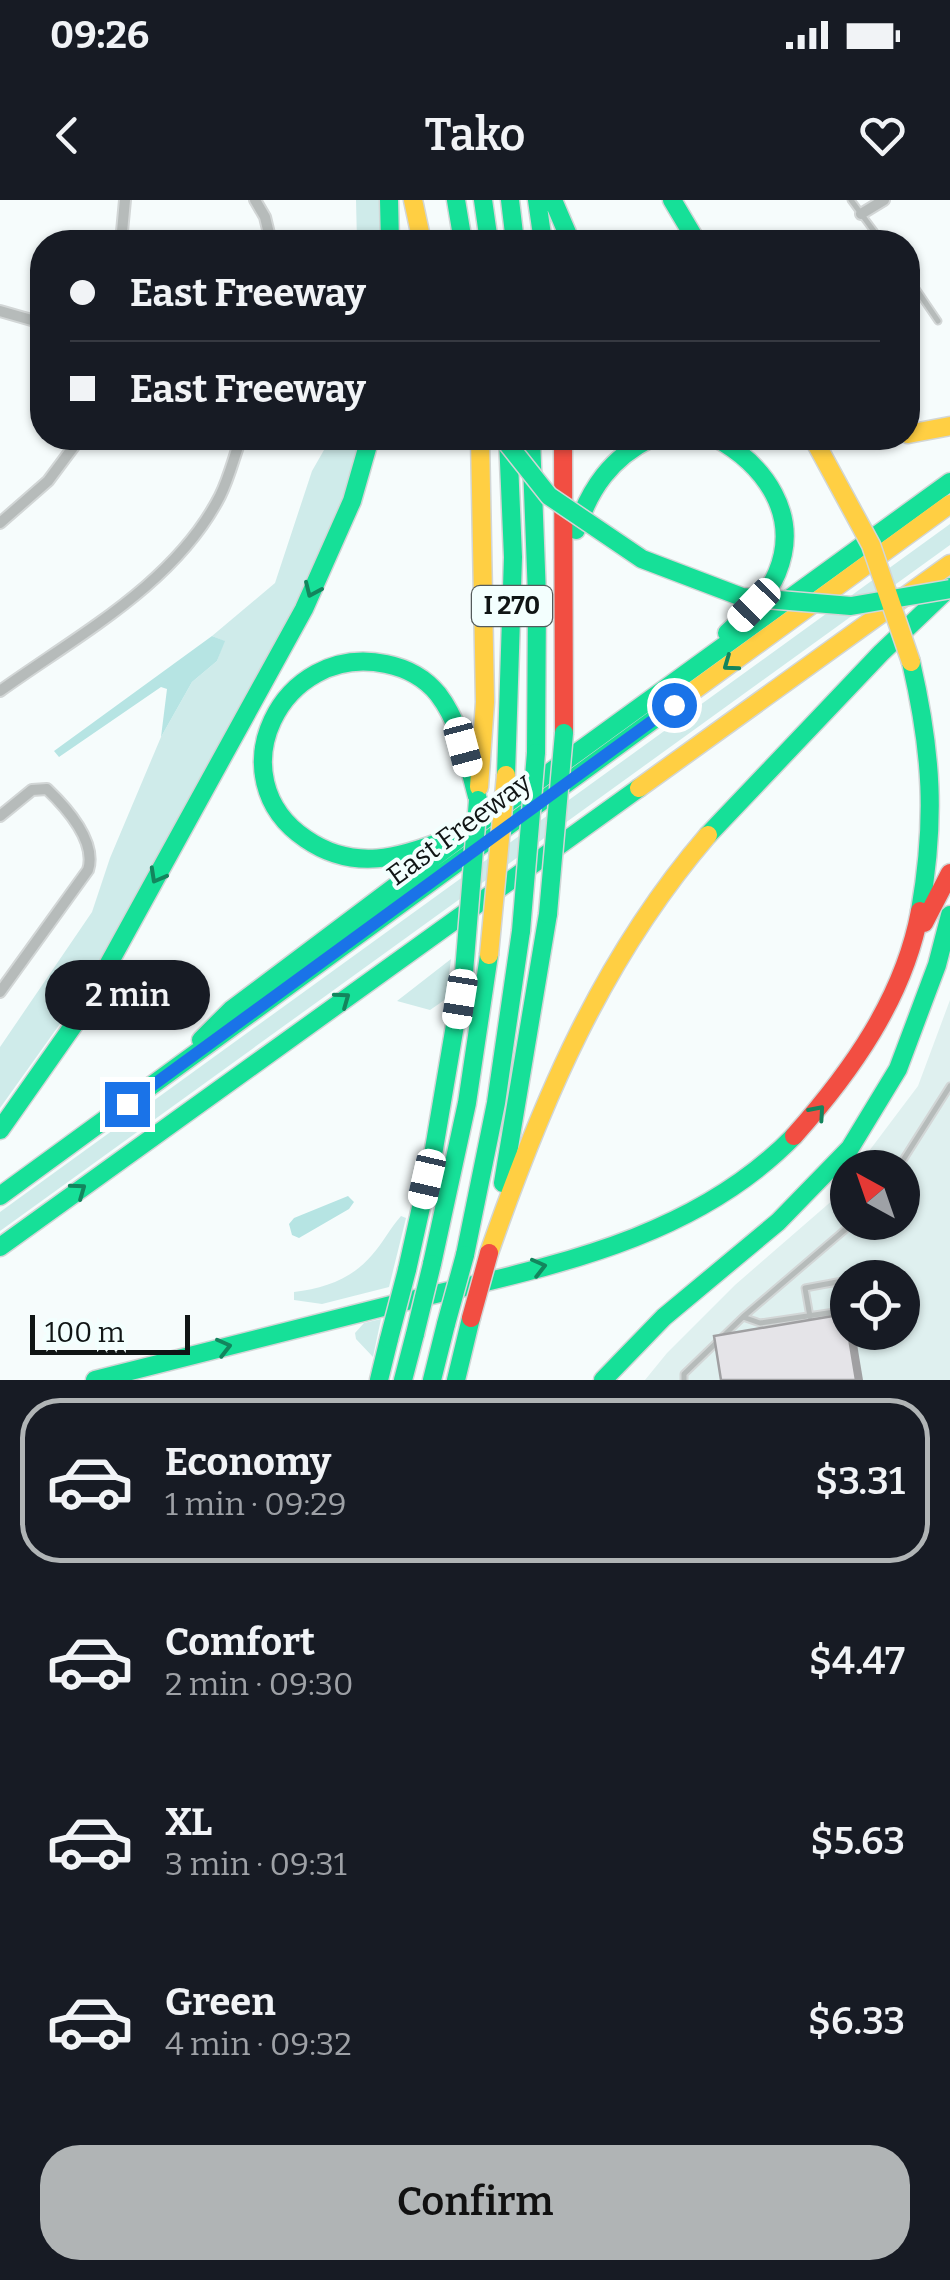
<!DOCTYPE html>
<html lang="en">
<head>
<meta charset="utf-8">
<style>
	:root { --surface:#171b24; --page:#20242c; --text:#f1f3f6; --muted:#9ea1a6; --line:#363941; --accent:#b0b4b5 }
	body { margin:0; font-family:Bitter,serif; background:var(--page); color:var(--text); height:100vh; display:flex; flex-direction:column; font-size:38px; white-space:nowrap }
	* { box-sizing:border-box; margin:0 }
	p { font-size:32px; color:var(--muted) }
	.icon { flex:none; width:55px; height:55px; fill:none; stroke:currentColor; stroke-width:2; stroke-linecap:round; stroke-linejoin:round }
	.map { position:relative; height:1180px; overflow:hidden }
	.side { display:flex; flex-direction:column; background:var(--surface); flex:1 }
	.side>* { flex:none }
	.banner { position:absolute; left:30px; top:30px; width:890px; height:220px; border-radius:40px; box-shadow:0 2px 8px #0004; display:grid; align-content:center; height:220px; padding:0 40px; background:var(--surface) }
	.needle { width:65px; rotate:320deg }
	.controls { position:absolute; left:830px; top:950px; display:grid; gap:20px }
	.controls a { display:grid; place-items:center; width:90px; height:90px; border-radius:50%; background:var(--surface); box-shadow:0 2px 8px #0004; font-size:50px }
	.scale { position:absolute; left:30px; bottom:25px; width:160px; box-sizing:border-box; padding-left:10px; border:5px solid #101515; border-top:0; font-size:28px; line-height:35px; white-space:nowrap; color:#101515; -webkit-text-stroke:8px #f3fffe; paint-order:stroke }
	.end { position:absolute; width:45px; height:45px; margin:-22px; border:12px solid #1a73e8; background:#fff; box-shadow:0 0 0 5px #fff }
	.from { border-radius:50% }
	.bubble { position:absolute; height:70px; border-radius:35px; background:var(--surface); box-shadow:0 2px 8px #0004; font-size:32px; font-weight:600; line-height:70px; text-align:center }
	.car { position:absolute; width:30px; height:60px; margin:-30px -15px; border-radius:12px; box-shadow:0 0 8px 2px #0007; background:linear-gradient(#fff 24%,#345 0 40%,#fff 0 76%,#345 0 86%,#fff 0) }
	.banner b { display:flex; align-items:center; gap:35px; height:95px; font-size:38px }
	.banner b+b { border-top:2px solid var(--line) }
	.banner i { width:25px; height:25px; background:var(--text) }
	ul { padding:18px 0 0; list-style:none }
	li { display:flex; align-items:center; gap:30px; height:165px; margin:0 20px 15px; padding:0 20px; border:5px solid transparent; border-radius:40px }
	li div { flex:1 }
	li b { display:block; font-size:38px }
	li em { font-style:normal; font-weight:600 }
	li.active { border-color:var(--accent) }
	li>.icon { width:90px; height:90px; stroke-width:1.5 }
	.action { display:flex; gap:20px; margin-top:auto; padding:20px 40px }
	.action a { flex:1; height:115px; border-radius:40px; background:var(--accent); color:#111; font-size:40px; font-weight:600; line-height:115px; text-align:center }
	.status { display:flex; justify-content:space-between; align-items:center; height:70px; padding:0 50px; background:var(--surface); direction:ltr }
	.status svg { height:28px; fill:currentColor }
	header { display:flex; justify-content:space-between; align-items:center; height:130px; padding:0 40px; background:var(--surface); font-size:45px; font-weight:600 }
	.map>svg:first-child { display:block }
	.built { fill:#dff0ef; fill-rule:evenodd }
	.green { fill:#cfebea }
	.forest { fill:#b6e4e3 }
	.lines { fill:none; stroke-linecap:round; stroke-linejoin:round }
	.lane-casing { stroke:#d2d6d6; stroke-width:9 }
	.street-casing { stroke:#d2d6d6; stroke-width:14 }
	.fast-casing { stroke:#d2d6d6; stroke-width:21 }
	.slow-casing { stroke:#d2d6d6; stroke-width:21 }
	.jam-casing { stroke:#d2d6d6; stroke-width:21 }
	.lane { stroke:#b6bbba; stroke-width:5 }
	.street { stroke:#b6bbba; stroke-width:10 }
	.fast { stroke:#16e098; stroke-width:18 }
	.slow { stroke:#ffcf43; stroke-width:18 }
	.jam { stroke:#f24e42; stroke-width:18 }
	.fast-bridge-casing { stroke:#d2d6d6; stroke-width:21; stroke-linecap:butt }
	.slow-bridge-casing { stroke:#d2d6d6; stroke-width:21; stroke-linecap:butt }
	.jam-bridge-casing { stroke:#d2d6d6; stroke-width:21; stroke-linecap:butt }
	.fast-bridge { stroke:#16e098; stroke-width:18 }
	.slow-bridge { stroke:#ffcf43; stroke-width:18 }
	.jam-bridge { stroke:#f24e42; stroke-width:18 }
	.shaded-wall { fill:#a0a0a2 }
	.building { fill:#e5e4e8; stroke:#a0a0a2; stroke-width:2.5 }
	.oneway { stroke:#13855d }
	.route { stroke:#1a73e8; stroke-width:12 }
	.labels { text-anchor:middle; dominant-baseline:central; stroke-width:8; stroke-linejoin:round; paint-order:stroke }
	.shield { fill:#f3fffe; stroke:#545b5b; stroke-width:2.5 }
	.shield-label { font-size:25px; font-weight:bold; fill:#101515 }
	.street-label { font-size:28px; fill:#101515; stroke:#f3fffe }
</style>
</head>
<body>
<div class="status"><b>09:26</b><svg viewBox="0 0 49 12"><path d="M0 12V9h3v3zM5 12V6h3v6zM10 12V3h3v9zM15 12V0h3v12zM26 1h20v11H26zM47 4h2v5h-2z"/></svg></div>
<header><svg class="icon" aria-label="back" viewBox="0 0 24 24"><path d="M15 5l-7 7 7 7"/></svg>Tako<svg class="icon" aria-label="heart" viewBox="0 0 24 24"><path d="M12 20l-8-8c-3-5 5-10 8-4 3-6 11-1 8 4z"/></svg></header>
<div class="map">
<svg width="950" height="1180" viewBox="0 0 950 1180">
	<rect width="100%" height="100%" fill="#f6fcfc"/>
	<!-- built -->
	<path class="built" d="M 950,800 L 950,1180 L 645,1180 L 667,1153 L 735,1085 L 834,999 L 847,980 L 848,1022 L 902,1022 L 902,968 L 857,967 L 918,886 ZM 848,1078 L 902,1078 L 902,1132 L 848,1132 Z"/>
	<!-- green -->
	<path class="green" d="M 356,0 L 384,0 L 386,42 L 357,42 Z
		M 327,238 L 365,238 L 321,359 L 265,462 L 77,800 L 0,908 L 0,847 L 92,712 L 110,658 L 161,537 L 192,482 L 217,461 L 224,441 L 212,436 L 275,383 L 312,271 L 324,250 Z
		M 950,324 L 950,345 L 0,1031 L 0,1012 Z
		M 451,759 L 446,799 L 430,810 L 397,801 Z
		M 401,1016 L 406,1018 L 389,1087 L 322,1104 L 294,1100 L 294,1092 C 325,1088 352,1079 372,1055 C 383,1043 390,1028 401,1016 Z
		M 381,1119 L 373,1157 L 356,1139 L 355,1133 L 364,1123 Z"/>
	<!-- forest -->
	<path class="forest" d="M 212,436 L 225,441 L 217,461 L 192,482 L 161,537 L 167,489 L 161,487 L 59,557 L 54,551 Z
		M 348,996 L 354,1002 L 349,1009 L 299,1038 L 292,1035 L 289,1024 L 294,1018 Z"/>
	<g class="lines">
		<defs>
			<path id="lane" d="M 851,0 L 882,42
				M 908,77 L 938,121
				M 898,968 L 950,886
				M 743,1117 L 760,1123 L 848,1110
				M 810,1117 L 805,1088 L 848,1080
				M 684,1180 L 684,1174 L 743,1117 L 854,1022"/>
			<path id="street" d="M 255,0 L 265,17 L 271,42
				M 861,14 L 884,0
				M 121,42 L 125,0
				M 0,111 L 42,123
				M 0,323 L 48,281 L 80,238
				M 0,491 C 78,435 175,384 220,296 C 229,278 234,257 241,238
				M 0,616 L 32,590 L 47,589 C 67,608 97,642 88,670 L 0,792"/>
			<path id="fast" d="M 389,0 L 390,42
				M 456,0 L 463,42
				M 483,0 L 489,42
				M 510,0 L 515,42
				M 537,0 L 543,42
				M 553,0 L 571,42
				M 672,0 L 697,42
				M 531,238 L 537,396 L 536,553
				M 716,238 C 765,265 801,315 777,373 C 767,397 745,416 727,433
				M 576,330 C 590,288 611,258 651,238
				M 911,462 C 932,553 936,619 920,711
				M 506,575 L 513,357 L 508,238
				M 708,635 L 881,453 L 950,387
				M 450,638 C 400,658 354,672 306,639 C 215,578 281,442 386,464 C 406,468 425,478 438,494 C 461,524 468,564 478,600
				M 201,840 L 231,810 L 473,628 L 950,282
				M 0,930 L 80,816 L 304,409 L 352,301 L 370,238
				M 503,983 L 548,714
				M 0,996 L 682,499
				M 0,1047 L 639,588
				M 465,1055 L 496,903 L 521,731
				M 432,1064 L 467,903 L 489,755
				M 407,1070 L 434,949 L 464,772
				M 95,1180 C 196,1154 297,1128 399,1103 C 538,1068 689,1044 794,936
				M 379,1180 L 389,1139
				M 403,1180 L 415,1134
				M 432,1180 L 446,1124
				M 456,1180 L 471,1118
				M 603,1180 L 664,1117 L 778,1022 L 850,948 L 898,869 L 937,765 L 950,715"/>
			<path id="slow" d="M 413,0 L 422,42
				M 908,234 L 950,226
				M 682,499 L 950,304
				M 479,587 L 485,502 L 480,238
				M 639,588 L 950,364
				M 489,1053 C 542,901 602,758 708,635"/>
			<path id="jam" d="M 563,238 L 564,533
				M 924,723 L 950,673
				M 794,936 C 851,872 904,798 920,711"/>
		</defs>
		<!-- lane casing -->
		<use href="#lane" class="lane-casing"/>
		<!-- street casing -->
		<use href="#street" class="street-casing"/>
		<!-- fast casing -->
		<use href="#fast" class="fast-casing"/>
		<!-- slow casing -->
		<use href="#slow" class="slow-casing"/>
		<!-- jam casing -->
		<use href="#jam" class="jam-casing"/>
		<!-- lane -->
		<use href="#lane" class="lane"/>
		<!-- street -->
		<use href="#street" class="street"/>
		<!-- fast -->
		<use href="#fast" class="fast"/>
		<!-- slow -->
		<use href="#slow" class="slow"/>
		<!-- jam -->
		<use href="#jam" class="jam"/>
		<defs>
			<path id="fast-bridge" d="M 503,238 L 549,296 L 642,359 L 742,397 L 851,406 L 950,389
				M 548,714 L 564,533
				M 521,731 L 536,553
				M 464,772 L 478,600
				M 446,1124 L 465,1055
				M 415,1134 L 432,1064
				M 389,1139 L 407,1070"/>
			<path id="slow-bridge" d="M 813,238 L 871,345 L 911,462
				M 489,755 L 506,575"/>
			<path id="jam-bridge" d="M 471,1118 L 489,1053"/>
		</defs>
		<!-- fast-bridge casing -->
		<use href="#fast-bridge" class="fast-bridge-casing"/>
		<!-- slow-bridge casing -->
		<use href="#slow-bridge" class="slow-bridge-casing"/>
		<!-- jam-bridge casing -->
		<use href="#jam-bridge" class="jam-bridge-casing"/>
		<!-- fast-bridge -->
		<use href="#fast-bridge" class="fast-bridge"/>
		<!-- slow-bridge -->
		<use href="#slow-bridge" class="slow-bridge"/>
		<!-- jam-bridge -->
		<use href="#jam-bridge" class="jam-bridge"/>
	</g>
	<!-- shaded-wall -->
	<path class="shaded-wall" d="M 848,1132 L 855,1132 L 863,1180 L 856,1180 Z"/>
	<!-- building -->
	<path class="building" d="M 845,1114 L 856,1180 L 721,1180 L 714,1136 Z"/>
	<!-- one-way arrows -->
	<defs><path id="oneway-chevron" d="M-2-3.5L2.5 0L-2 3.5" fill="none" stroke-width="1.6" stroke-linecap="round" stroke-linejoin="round" transform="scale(2.5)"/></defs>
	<g class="oneway">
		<use href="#oneway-chevron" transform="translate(312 390) rotate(114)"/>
		<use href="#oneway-chevron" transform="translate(730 464) rotate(144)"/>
		<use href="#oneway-chevron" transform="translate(157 676) rotate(119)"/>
		<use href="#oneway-chevron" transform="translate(343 799) rotate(-36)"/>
		<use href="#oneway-chevron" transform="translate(818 912) rotate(-49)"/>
		<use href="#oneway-chevron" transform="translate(79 990) rotate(-36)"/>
		<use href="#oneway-chevron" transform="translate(539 1067) rotate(-14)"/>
		<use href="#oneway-chevron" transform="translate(224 1147) rotate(-14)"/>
	</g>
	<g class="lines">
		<!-- route -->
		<path class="route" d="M 127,904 L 674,505"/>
	</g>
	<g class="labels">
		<!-- shield labels -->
		<rect class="shield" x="472" y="386" width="80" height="40" rx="8"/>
		<g class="shield-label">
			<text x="512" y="406">I 270</text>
		</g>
		<!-- street labels -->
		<g class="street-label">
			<text transform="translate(459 629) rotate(-36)">East Freeway</text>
		</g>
	</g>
</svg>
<div class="controls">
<a><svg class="needle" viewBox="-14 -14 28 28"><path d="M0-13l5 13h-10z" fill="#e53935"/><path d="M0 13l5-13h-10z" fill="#9ea1a6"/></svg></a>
<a><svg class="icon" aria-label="locate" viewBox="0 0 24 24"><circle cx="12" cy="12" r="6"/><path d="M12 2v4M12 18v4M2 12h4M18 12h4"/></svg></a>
</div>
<div class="scale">100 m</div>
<i class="end from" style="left:674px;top:505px"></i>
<i class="end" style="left:127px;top:904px"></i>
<div class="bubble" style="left:45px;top:760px;width:165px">2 min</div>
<i class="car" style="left:754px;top:405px;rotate:224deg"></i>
<i class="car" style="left:463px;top:547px;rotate:165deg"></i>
<i class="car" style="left:460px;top:799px;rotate:189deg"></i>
<i class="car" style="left:427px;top:979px;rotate:193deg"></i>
<div class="banner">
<b><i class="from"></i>East Freeway</b>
<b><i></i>East Freeway</b>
</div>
</div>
<section class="side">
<ul>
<li class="active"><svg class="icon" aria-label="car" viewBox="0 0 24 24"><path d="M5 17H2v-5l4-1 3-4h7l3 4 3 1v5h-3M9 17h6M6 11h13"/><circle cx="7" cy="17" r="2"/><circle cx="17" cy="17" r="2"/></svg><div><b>Economy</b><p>1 min · 09:29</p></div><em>$3.31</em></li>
<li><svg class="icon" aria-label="car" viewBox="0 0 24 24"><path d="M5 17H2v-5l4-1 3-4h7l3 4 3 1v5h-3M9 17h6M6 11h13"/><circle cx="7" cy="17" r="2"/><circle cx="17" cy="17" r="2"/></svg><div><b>Comfort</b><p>2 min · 09:30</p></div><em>$4.47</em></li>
<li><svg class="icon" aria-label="car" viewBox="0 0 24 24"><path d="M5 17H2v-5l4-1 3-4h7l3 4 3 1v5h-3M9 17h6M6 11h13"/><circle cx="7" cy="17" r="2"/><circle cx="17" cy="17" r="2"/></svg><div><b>XL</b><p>3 min · 09:31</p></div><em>$5.63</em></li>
<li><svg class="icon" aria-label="car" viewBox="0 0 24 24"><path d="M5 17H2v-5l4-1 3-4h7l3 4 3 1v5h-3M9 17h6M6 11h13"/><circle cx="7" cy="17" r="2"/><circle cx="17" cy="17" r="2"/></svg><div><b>Green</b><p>4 min · 09:32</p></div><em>$6.33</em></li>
</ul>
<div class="action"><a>Confirm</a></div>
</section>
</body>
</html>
